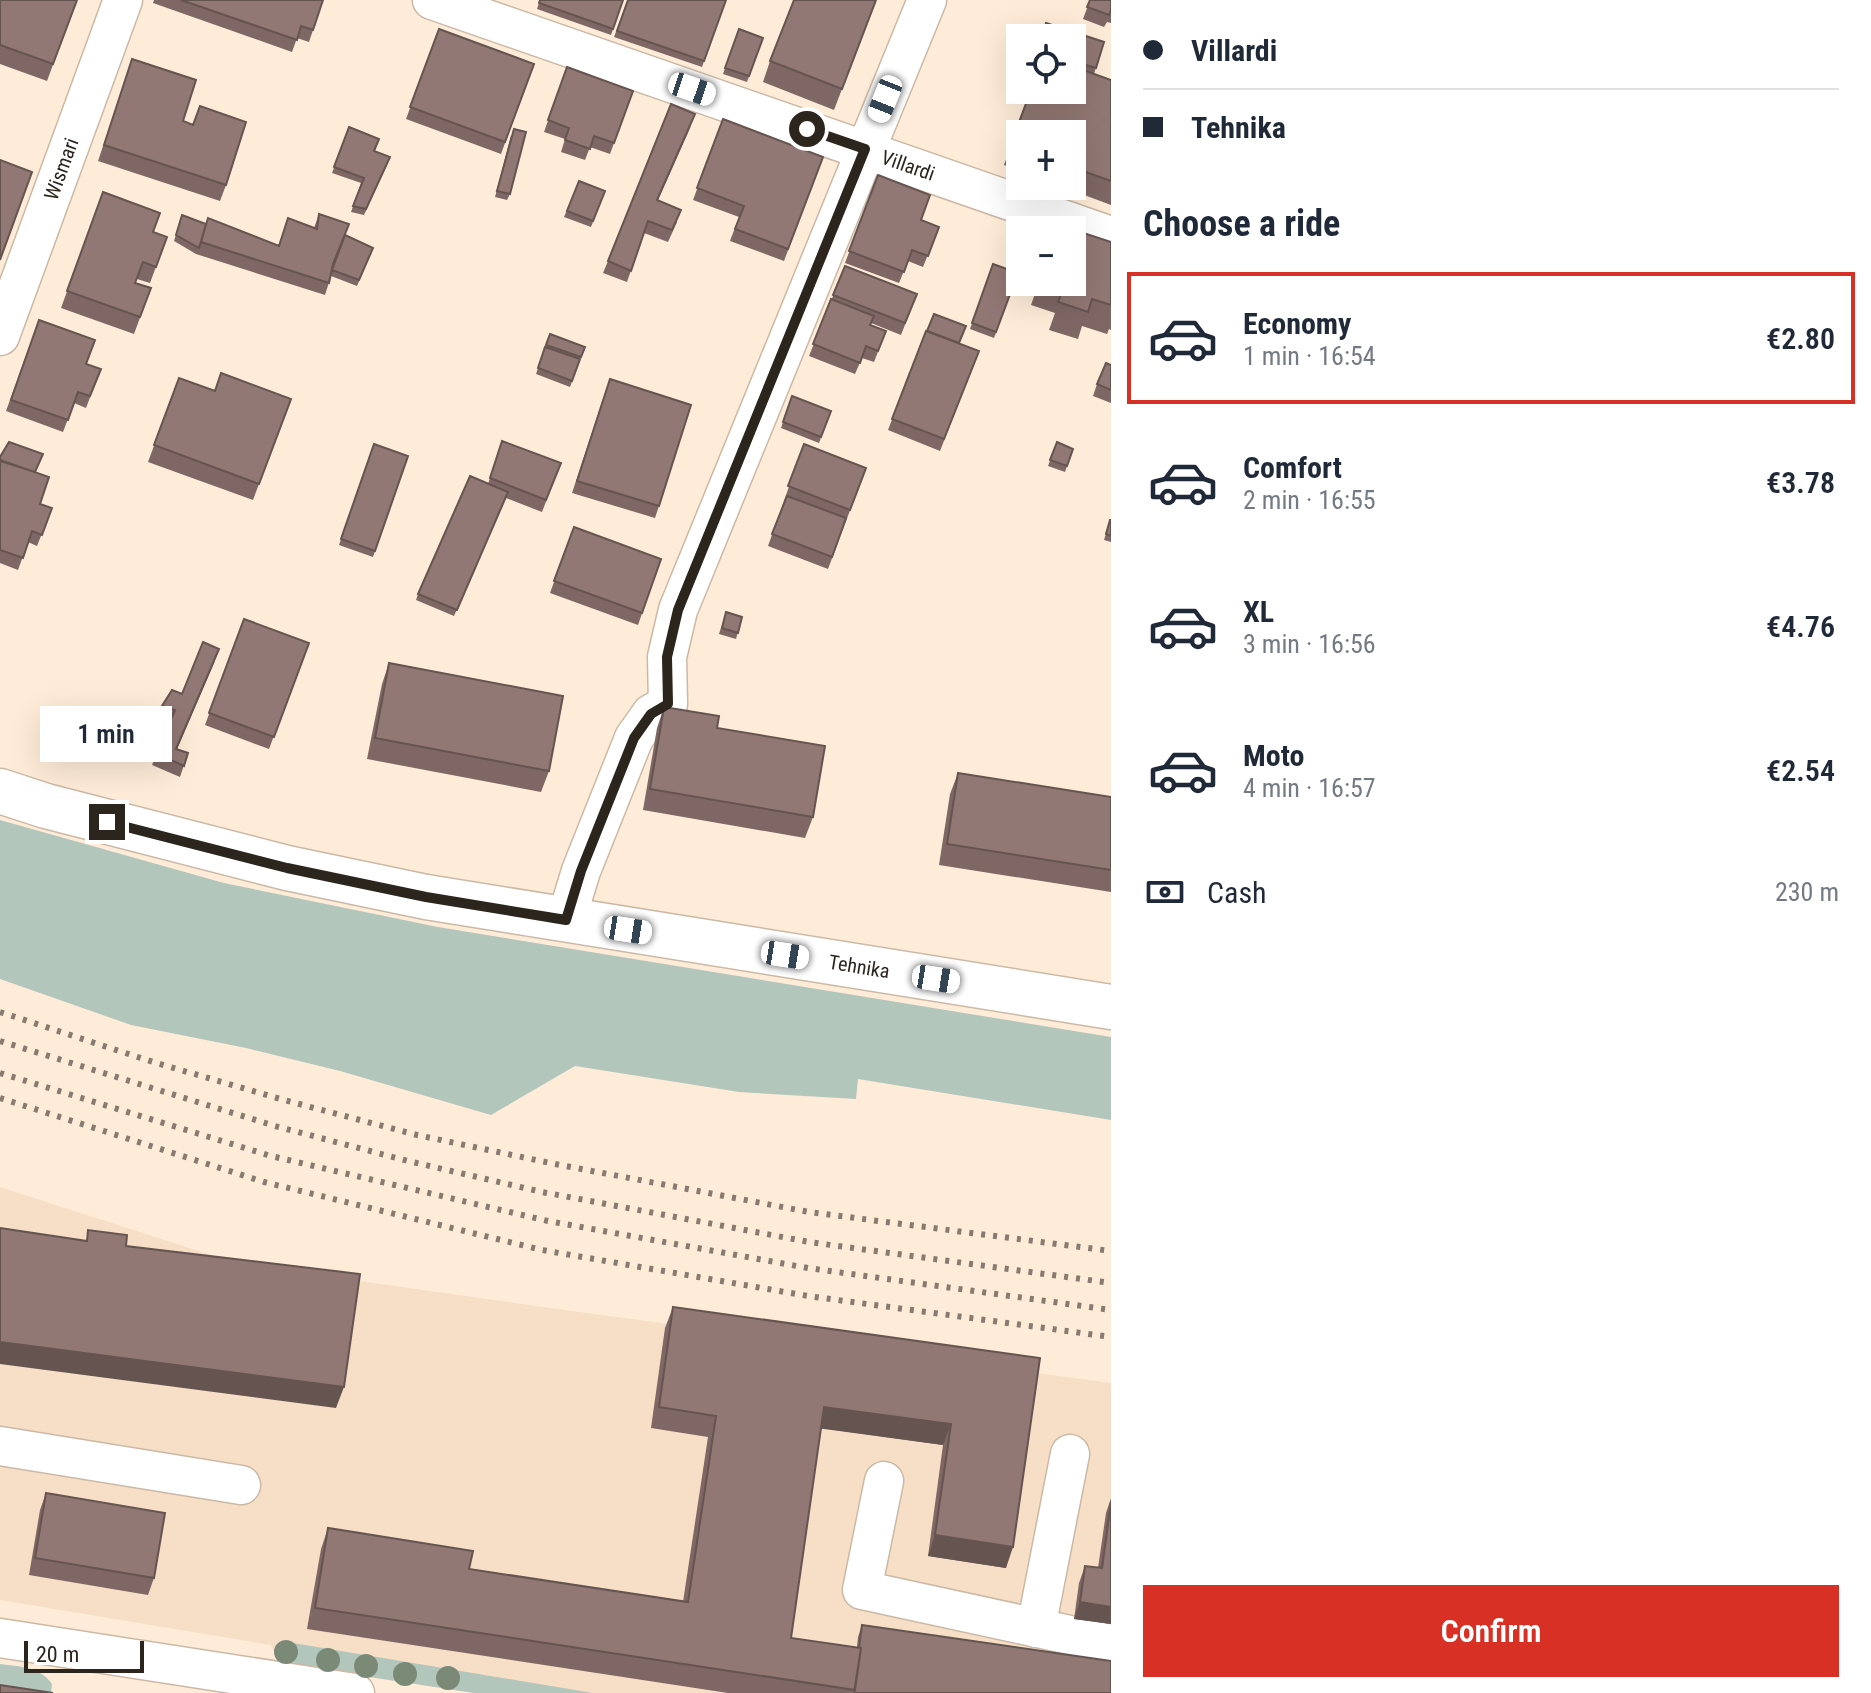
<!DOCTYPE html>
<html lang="en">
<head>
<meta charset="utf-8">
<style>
	:root { --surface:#fff; --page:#f6f6f7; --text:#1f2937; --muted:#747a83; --line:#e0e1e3; --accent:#d93025 }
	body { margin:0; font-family:"Roboto Condensed",sans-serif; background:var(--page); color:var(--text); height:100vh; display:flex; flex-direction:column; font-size:30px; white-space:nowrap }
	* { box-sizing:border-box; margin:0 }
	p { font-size:26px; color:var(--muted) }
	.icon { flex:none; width:44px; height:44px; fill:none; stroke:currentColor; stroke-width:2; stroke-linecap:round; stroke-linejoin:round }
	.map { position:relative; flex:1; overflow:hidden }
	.panel { display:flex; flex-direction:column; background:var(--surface); width:760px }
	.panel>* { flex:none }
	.banner { display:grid; align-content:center; height:176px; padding:0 32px; background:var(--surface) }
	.tools { position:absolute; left:1006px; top:24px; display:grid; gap:16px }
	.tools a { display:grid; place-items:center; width:80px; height:80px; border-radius:0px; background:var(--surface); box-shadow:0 8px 32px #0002; font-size:40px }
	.scale { position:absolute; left:24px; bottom:20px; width:120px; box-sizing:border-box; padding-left:8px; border:4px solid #2c251e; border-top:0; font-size:22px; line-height:28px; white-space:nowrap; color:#2c251e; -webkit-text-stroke:6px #fdfdfd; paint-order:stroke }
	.end { position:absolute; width:36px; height:36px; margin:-18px; border:10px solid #2c251e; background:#fff; box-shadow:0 0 0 4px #fff }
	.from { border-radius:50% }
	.bubble { position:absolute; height:56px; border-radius:0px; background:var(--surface); box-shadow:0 8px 32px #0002; font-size:26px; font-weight:600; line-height:56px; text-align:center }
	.car { position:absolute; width:24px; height:48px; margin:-24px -12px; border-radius:10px; box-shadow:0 0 6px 2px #0007; background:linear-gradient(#fff 24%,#345 0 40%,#fff 0 76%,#345 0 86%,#fff 0) }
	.banner b { display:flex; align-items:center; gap:28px; height:76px; font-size:30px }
	.banner b+b { border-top:2px solid var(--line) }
	.banner i { width:20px; height:20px; background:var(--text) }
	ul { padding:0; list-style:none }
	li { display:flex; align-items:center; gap:24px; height:132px; margin:0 16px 12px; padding:0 16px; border:4px solid transparent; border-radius:0px }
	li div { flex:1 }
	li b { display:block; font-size:30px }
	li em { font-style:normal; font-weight:600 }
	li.selected { border-color:var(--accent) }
	li>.icon { width:72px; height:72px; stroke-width:1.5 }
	h2 { padding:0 32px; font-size:36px; line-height:96px }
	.pay { display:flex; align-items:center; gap:20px; height:88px; padding:0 32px; font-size:30px }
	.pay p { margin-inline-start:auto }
	.cta { display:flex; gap:16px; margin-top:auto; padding:16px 32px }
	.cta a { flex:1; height:92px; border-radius:0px; background:var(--accent); color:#fff; font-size:32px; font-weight:600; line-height:92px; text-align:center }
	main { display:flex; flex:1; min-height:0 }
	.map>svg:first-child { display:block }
	.built { fill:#f6dfc6 }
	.green { fill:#b3c6bc }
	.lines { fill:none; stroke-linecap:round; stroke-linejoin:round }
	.minor-casing { stroke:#cbb9a6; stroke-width:41 }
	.major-casing { stroke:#cbb9a6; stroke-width:47 }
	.minor { stroke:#fff; stroke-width:38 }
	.major { stroke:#fff; stroke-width:44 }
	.rail { stroke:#867b6e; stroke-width:6; stroke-dasharray:4 8; stroke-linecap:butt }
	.tree { fill:#7a8a77 }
	.wall { fill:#7e6764 }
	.shaded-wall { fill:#665451 }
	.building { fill:#927874; stroke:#665451; stroke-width:2 }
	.route { stroke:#2c251e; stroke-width:10 }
	.labels { text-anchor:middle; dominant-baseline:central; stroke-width:8; stroke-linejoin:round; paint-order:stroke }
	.street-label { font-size:20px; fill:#2c251e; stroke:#fdfdfd }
</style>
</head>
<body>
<main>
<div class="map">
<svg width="1111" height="1693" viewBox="0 0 1111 1693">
	<rect width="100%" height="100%" fill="#feecd8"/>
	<!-- built -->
	<path class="built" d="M 0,1187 L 239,1264 L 557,1309 L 1111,1383 L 1111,1693 L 474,1693 L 278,1663 L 271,1645 L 0,1600 Z"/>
	<!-- green -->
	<path class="green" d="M 0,820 L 224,883 L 438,927 L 1111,1037 L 1111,1120 L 858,1079 L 856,1099 L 739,1092 L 575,1066 L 491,1115 L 340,1071 L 246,1048 L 131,1025 L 0,979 Z
		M 281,1641 L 593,1693 L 474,1693 L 278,1663 Z
		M 0,1664 C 21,1667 39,1666 52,1684 L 51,1693 L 0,1688 Z"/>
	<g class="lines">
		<defs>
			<g id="minor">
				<path id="s1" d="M 432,0 L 1111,236"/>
				<path id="s2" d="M 0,336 L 123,0"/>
				<path d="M 566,920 L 581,871 L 634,738 L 651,714 L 668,704 L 667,657 L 678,610 L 927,0"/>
				<path d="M 0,1446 L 241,1485"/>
				<path d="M 884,1481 L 862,1590 L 1111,1644"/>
				<path d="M 1036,1628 L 1070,1454"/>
				<path d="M 0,1638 L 355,1693"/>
			</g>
			<g id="major">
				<path id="s3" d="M 0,791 L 46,806 L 287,868 L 426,897 L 1111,1007"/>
			</g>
		</defs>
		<!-- minor casing -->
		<use href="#minor" class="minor-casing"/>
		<!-- major casing -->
		<use href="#major" class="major-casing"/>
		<!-- minor -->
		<use href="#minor" class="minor"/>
		<!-- major -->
		<use href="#major" class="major"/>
		<!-- rail -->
		<path class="rail" d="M 0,1012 L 153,1062 L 284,1100 L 417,1135 L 555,1164 L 809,1212 L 1111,1251
			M 0,1041 L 275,1126 L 408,1161 L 542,1192 L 809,1242 L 1111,1283
			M 0,1073 L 271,1156 L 548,1221 L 808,1268 L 1111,1310
			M 0,1098 L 264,1182 L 542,1250 L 808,1296 L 1111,1337"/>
	</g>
	<!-- trees -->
	<g class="tree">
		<circle cx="286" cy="1652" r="12"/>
		<circle cx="328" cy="1660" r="12"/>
		<circle cx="366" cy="1666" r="12"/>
		<circle cx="405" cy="1674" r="12"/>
		<circle cx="448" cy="1678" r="12"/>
	</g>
	<!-- wall -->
	<path class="wall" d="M 0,0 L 77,0 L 47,81 L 0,64 Z
		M 154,0 L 323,0 L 309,42 L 297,38 L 292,52 L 153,3 Z
		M 540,0 L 623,0 L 611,35 L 537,9 Z
		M 628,0 L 726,0 L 702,67 L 614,37 Z
		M 876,0 L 834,110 L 763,82 L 770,61 Z
		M 1090,0 L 1111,0 L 1111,23 L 1107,22 L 1104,27 L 1083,19 Z
		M 439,29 L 534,64 L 501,154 L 406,119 Z
		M 739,29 L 763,38 L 747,82 L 723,74 Z
		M 1072,38 L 1104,42 L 1094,74 L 1111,80 L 1111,205 L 1060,186 L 1072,186 L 1072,134 L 1020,134 L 1020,171 L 1004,165 L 1031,90 L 1072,90 Z
		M 132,59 L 183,121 L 193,125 L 226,185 L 220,201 L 98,161 Z
		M 567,67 L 633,91 L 610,154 L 590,147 L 585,160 L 561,152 L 565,139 L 544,132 Z
		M 723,119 L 823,157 L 784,261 L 730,241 L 739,217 L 693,200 Z
		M 691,126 L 658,200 L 677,222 L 668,242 L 644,233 L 627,282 L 603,273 L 608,261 Z
		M 349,127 L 374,151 L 390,157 L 364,215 L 351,212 L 361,183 L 332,173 Z
		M 511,135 L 510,194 L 507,200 L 495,197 Z
		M 878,175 L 921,220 L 939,227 L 923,267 L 908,261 L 899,283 L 845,263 Z
		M 579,181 L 605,191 L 591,227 L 564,217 Z
		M 103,192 L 153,232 L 167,237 L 150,283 L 137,279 L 135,283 L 151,288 L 134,334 L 61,308 Z
		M 319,214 L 345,235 L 373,248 L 357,286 L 331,276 L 325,295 L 196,254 L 174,241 L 182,215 L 206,224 L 279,246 L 314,228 Z
		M 1111,242 L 1111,330 L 1109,329 L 1107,334 L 1082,326 L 1078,339 L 1049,330 L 1055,313 L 1031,305 L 1039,282 L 1072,282 Z
		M 993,264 L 1018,273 L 994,338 L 970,329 Z
		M 845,266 L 917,294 L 901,335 L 871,323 L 870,325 L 886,331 L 874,362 L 862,358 L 855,374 L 809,356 Z
		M 39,320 L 86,364 L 101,369 L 86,408 L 74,403 L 63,432 L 6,411 Z
		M 926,331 L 979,351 L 940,451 L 888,430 Z
		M 550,334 L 581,357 L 570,387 L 536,374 Z
		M 1111,365 L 1111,403 L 1093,396 L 1097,384 Z
		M 179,378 L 215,391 L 291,399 L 253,500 L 148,462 Z
		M 606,390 L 659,506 L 655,518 L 572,493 Z
		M 792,396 L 831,411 L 819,443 L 781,428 Z
		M 502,441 L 561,463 L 542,512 L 506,498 L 454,616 L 416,600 L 418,594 L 488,484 Z
		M 1057,442 L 1073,449 L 1065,472 L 1048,466 Z
		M 374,444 L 408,456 L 373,557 L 339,545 Z
		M 804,444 L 866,468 L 828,569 L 768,546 Z
		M 0,457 L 35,473 L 40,504 L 52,508 L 37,546 L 28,542 L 18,570 L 0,563 Z
		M 1110,520 L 1111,520 L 1111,542 L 1104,540 Z
		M 574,527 L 661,559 L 638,625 L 550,593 Z
		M 726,612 L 742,617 L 736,639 L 719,634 Z
		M 244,619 L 309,643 L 269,749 L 205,725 Z
		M 215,661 L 177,749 L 188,753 L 180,777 L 152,765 L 170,722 L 158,718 L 162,706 L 182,694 Z
		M 389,663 L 549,771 L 541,792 L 367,759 L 382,684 Z
		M 664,707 L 717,728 L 813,817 L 805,838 L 643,810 L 657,728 Z
		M 958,773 L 1111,797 L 1111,892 L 939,865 L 950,794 Z
		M 673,1307 L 1040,1358 L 1006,1568 L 928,1556 L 943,1445 L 821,1428 L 791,1638 L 857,1647 L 858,1637 L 862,1625 L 1111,1693 L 728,1693 L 307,1629 L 321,1549 L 328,1528 L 469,1569 L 683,1602 L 708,1437 L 651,1428 L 665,1328 Z
		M 46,1493 L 154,1578 L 148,1595 L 29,1575 L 40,1510 Z
		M 1111,1498 L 1111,1624 L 1074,1619 L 1079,1583 L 1085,1566 L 1098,1568 L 1106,1513 Z"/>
	<!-- shaded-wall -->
	<path class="shaded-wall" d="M 0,1342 L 344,1387 L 336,1408 L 0,1364 Z
		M 824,1407 L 951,1424 L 943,1445 L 817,1428 Z
		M 935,1535 L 1013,1547 L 1006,1568 L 928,1556 Z
		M 1080,1602 L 1111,1607 L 1111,1624 L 1074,1619 Z"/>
	<!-- building -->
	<path class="building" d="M 0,0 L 77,0 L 53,64 L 0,45 Z
		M 181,0 L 323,0 L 313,30 L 301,26 L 297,40 Z
		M 540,0 L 623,0 L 613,29 L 539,3 Z
		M 628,0 L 726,0 L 704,61 L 617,31 Z
		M 794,0 L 876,0 L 842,89 L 770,61 Z
		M 1090,0 L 1111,0 L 1111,10 L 1109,15 L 1087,7 Z
		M 1046,23 L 1104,42 L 1096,68 L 1072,61 L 1072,38 L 1041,38 Z
		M 439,29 L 534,64 L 505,142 L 410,107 Z
		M 739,29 L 763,38 L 749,76 L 725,68 Z
		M 132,59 L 196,80 L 183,121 L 193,125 L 200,106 L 246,122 L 226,185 L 104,145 Z
		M 1072,66 L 1111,80 L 1111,181 L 1072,167 L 1072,134 L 1020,134 L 1020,147 L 1011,144 L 1031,90 L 1072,90 Z
		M 567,67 L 633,91 L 614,143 L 594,136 L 590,149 L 565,140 L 569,128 L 548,120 Z
		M 671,104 L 695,114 L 657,200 L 681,210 L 672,230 L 648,221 L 631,271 L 608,261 Z
		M 723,119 L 823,157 L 788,249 L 735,229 L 744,206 L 697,188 Z
		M 349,127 L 379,139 L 374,151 L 390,157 L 366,209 L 353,206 L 364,178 L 334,167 Z
		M 514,129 L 526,132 L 510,194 L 497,191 Z
		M 0,160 L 32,172 L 0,260 Z
		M 878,175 L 930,195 L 921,220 L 939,227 L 928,256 L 912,250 L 904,272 L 849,251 Z
		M 579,181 L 605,191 L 593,221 L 567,211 Z
		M 103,192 L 160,213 L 153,232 L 167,237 L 156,267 L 143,262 L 135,283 L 151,288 L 140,317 L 67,291 Z
		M 319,214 L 349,224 L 333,264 L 329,283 L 201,242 L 208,218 L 279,246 L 288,218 L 317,229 Z
		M 182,215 L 206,224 L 199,248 L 176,235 Z
		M 1059,225 L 1111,242 L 1111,305 L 1092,299 L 1088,312 L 1058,302 L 1064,286 L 1054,282 L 1072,282 L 1072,230 L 1057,230 Z
		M 345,235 L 373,248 L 359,280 L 332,270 Z
		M 993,264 L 1018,273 L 996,332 L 972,323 Z
		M 845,266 L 917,294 L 905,323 L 833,295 Z
		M 831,299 L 874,316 L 870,325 L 886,331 L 878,351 L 866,346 L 860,363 L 813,344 Z
		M 934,314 L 966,326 L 959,343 L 927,331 Z
		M 39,320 L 95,340 L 86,364 L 101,369 L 90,396 L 78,392 L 68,420 L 11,400 Z
		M 926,331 L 979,351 L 944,439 L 892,419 Z
		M 550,334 L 585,347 L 581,357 L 546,345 Z
		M 545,347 L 580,359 L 572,381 L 538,368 Z
		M 1106,363 L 1111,365 L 1111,390 L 1097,384 Z
		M 221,373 L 291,399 L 259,484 L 154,445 L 179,378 L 215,391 Z
		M 610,379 L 691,405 L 659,506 L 577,481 Z
		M 792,396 L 831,411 L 821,437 L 783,422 Z
		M 502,441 L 561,463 L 546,500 L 490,478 Z
		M 9,442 L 43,454 L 35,472 L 0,461 L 0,457 Z
		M 1057,442 L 1073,449 L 1067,466 L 1050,460 Z
		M 374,444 L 408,456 L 375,551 L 341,539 Z
		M 804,444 L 866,468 L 850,510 L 788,486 Z
		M 0,460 L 49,477 L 40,504 L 52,508 L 42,535 L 32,531 L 23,558 L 0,550 Z
		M 470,476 L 508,492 L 457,610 L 418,594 Z
		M 787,496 L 846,518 L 832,557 L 772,534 Z
		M 1110,520 L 1111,520 L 1111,536 L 1106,534 Z
		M 574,527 L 661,559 L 642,613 L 554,581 Z
		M 726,612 L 742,617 L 738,633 L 722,628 Z
		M 244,619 L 309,643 L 274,737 L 209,713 Z
		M 203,642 L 219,649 L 176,749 L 188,753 L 184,766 L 156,753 L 175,710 L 162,706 L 172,690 L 182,694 Z
		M 389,663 L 563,696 L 549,771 L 375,738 Z
		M 664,707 L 719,716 L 717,728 L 825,746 L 813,817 L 650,789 Z
		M 958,773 L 1111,797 L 1111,870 L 947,844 Z
		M 0,1228 L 87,1241 L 88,1230 L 127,1235 L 126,1246 L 360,1274 L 344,1387 L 0,1342 Z
		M 673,1307 L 1040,1358 L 1013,1547 L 935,1535 L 951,1424 L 824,1407 L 791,1638 L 861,1648 L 855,1690 L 315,1608 L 328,1528 L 473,1551 L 469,1569 L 688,1602 L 716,1416 L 659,1407 Z
		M 46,1493 L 165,1513 L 154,1578 L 35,1558 Z
		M 1111,1502 L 1111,1607 L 1080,1602 L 1085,1566 L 1102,1568 Z
		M 862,1625 L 1111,1661 L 1111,1693 L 854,1693 L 861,1648 L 859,1647 Z
		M 0,1685 L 53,1693 L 0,1693 Z"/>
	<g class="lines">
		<!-- route -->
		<path class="route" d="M 107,822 L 287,868 L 426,897 L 566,920 L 581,871 L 634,738 L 651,714 L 668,704 L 667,657 L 678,610 L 865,149 L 807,129"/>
	</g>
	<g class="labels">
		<!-- street labels -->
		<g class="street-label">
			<text stroke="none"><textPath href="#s1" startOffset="504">Villardi</textPath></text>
			<text stroke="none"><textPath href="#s2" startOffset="178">Wismari</textPath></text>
			<text stroke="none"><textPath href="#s3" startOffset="878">Tehnika</textPath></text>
		</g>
	</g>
</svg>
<div class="tools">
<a><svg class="icon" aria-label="locate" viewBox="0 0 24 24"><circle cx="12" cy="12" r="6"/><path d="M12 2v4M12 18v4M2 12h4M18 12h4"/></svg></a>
<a>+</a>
<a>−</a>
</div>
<div class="scale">20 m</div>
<i class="end from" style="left:807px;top:129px"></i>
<i class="end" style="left:107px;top:822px"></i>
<div class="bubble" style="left:40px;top:706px;width:132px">1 min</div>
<i class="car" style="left:692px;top:89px;rotate:109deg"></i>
<i class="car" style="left:885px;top:99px;rotate:202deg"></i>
<i class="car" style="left:628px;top:930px;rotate:99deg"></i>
<i class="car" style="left:785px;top:955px;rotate:99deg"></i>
<i class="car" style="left:936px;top:979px;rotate:99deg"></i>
</div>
<section class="panel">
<div class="banner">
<b><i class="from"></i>Villardi</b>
<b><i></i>Tehnika</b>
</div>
<h2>Choose a ride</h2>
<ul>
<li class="selected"><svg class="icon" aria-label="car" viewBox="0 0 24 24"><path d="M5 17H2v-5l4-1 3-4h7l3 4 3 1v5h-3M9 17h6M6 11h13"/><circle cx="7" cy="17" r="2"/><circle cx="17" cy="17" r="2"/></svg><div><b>Economy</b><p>1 min · 16:54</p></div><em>€2.80</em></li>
<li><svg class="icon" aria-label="car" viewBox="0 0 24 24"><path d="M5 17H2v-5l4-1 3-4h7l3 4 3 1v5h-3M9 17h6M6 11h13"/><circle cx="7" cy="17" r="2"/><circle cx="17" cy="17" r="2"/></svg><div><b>Comfort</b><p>2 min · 16:55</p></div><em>€3.78</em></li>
<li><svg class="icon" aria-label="car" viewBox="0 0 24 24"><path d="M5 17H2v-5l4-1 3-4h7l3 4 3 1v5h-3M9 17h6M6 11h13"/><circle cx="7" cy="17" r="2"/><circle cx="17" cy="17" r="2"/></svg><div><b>XL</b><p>3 min · 16:56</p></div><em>€4.76</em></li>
<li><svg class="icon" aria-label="car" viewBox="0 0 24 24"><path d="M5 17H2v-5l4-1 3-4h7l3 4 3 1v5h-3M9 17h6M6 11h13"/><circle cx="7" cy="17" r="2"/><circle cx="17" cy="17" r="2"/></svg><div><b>Moto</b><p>4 min · 16:57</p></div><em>€2.54</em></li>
</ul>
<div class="pay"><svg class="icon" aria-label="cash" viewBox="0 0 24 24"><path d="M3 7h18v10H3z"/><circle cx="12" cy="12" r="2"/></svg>Cash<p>230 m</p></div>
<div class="cta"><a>Confirm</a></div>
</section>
</main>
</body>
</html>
